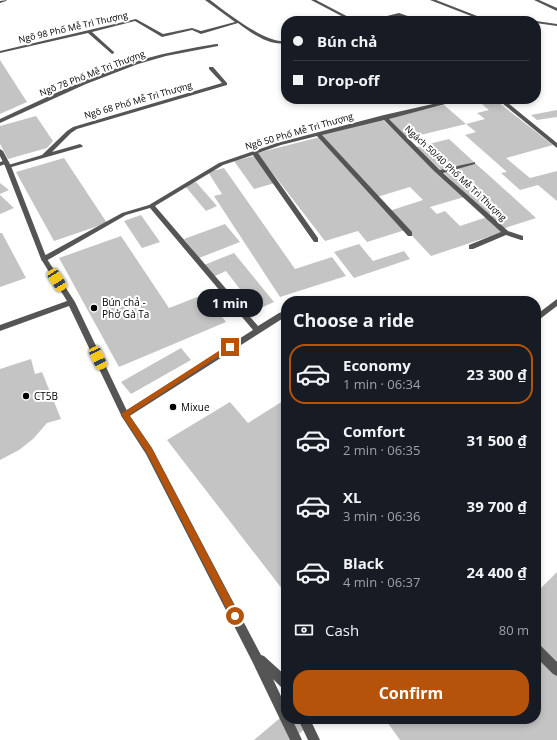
<!DOCTYPE html>
<html lang="en">
<head>
<meta charset="utf-8">
<style>
	:root { --surface:#171b24; --page:#20242c; --text:#f1f3f6; --muted:#9ea1a6; --line:#363941; --accent:#b45309 }
	body { margin:0; font-family:"Open Sans",sans-serif; background:var(--page); color:var(--text); height:100vh; display:flex; flex-direction:column; font-size:15px; white-space:nowrap }
	* { box-sizing:border-box; margin:0 }
	p { font-size:13px; color:var(--muted) }
	.icon { flex:none; width:22px; height:22px; fill:none; stroke:currentColor; stroke-width:2; stroke-linecap:round; stroke-linejoin:round }
	.map { position:relative; flex:1; overflow:hidden }
	.drawer { position:absolute; left:281px; top:296px; width:260px; height:428px; display:flex; flex-direction:column; background:var(--surface); border-radius:16px; box-shadow:0 2px 6px #0003 }
	.drawer>* { flex:none }
	.hud { position:absolute; left:281px; top:16px; width:260px; height:88px; border-radius:16px; box-shadow:0 2px 6px #0003; display:grid; align-content:center; height:88px; padding:0 12px; background:var(--surface) }
	.end { position:absolute; width:18px; height:18px; margin:-9px; border:5px solid #b45309; background:#fff; box-shadow:0 0 0 2px #fff }
	.from { border-radius:50% }
	.bubble { position:absolute; height:28px; border-radius:14px; background:var(--surface); box-shadow:0 2px 6px #0003; font-size:13px; font-weight:700; line-height:28px; text-align:center }
	.car { position:absolute; width:12px; height:24px; margin:-12px -6px; border-radius:5px; box-shadow:0 0 3px 1px #0007; background:linear-gradient(#f5c518 24%,#345 0 40%,#f5c518 0 76%,#345 0 86%,#f5c518 0) }
	.hud b { display:flex; align-items:center; gap:14px; height:38px; font-size:15px }
	.hud b+b { border-top:1px solid var(--line) }
	.hud i { width:10px; height:10px; background:var(--text) }
	ul { padding:0; list-style:none }
	li { display:flex; align-items:center; gap:12px; height:60px; margin:0 8px 6px; padding:0 4px; border:2px solid transparent; border-radius:16px }
	li div { flex:1 }
	li b { display:block; font-size:15px }
	li em { font-style:normal; font-weight:700 }
	li.selected { border-color:var(--accent) }
	li>.icon { width:36px; height:36px; stroke-width:1.5 }
	h2 { padding:0 12px; font-size:18px; line-height:48px }
	.pay { display:flex; align-items:center; gap:10px; height:44px; padding:0 12px; font-size:15px }
	.pay p { margin-inline-start:auto }
	.action { display:flex; gap:8px; margin-top:auto; padding:8px 12px }
	.action a { flex:1; height:46px; border-radius:16px; background:var(--accent); color:#fff; font-size:16px; font-weight:700; line-height:46px; text-align:center }
	.map>svg:first-child { display:block }
	.building { fill:#c4c4c4 }
	.lines { fill:none; stroke-linecap:round; stroke-linejoin:round }
	.lane { fill:#555; fill-rule:evenodd }
	.street { fill:#555; fill-rule:evenodd }
	.route { fill:#b45309 }
	.poi-dot { fill:#000; stroke:#fff; stroke-width:1.5 }
	.labels { text-anchor:middle; dominant-baseline:central; stroke-width:4; stroke-linejoin:round; paint-order:stroke }
	.far-street-label { font-size:9px; fill:#000; stroke:#fff }
	.poi-label { font-size:10px; fill:#000; stroke:#fff; text-anchor:start }
</style>
</head>
<body>
<div class="map">
<svg width="557" height="740" viewBox="0 0 557 740">
	<rect width="100%" height="100%" fill="#fff"/>
	<!-- building -->
	<path class="building" d="M 0,60 L 27,102 L 0,114 Z
		M 476,99 L 494,99 L 553,145 L 506,158 L 530,178 L 557,171 L 557,201 L 538,185 L 520,190 L 501,173 L 507,172 L 465,135 L 476,132 L 466,124 L 485,119 L 477,113 L 489,110 Z
		M 444,105 L 466,124 L 408,138 L 388,118 Z
		M 557,110 L 557,117 L 537,120 L 531,115 Z
		M 36,116 L 53,141 L 47,148 L 8,159 L 0,144 L 0,126 Z
		M 382,119 L 464,197 L 430,207 L 437,214 L 445,211 L 460,226 L 487,217 L 503,232 L 431,256 L 389,211 L 423,200 L 410,187 L 377,197 L 320,135 Z
		M 320,137 L 405,230 L 367,242 L 358,231 L 325,241 L 257,153 Z
		M 449,139 L 474,162 L 442,171 L 417,147 Z
		M 254,156 L 275,183 L 254,189 L 234,161 Z
		M 64,158 L 107,223 L 54,241 L 16,172 Z
		M 475,163 L 493,179 L 536,218 L 502,229 L 443,172 Z
		M 224,168 L 295,269 L 332,257 L 346,276 L 280,297 L 214,196 L 222,194 L 208,172 Z
		M 196,182 L 217,206 L 206,211 L 185,186 Z
		M 0,183 L 9,190 L 0,194 Z
		M 0,195 L 14,208 L 0,214 Z
		M 141,215 L 160,242 L 142,248 L 124,221 Z
		M 225,224 L 240,242 L 199,258 L 184,239 Z
		M 0,233 L 2,233 L 26,278 L 0,287 Z
		M 121,236 L 169,308 L 205,294 L 226,322 L 119,367 L 59,258 Z
		M 359,244 L 373,261 L 404,251 L 410,259 L 354,278 L 334,252 Z
		M 234,253 L 274,302 L 256,310 L 226,271 L 213,277 L 204,265 Z
		M 181,348 L 191,360 L 131,394 L 121,382 Z
		M 31,359 L 35,374 L 42,372 L 61,419 L 47,423 L 33,439 L 19,450 L 0,460 L 0,369 Z
		M 286,399 L 286,594 L 167,440 L 230,402 L 248,423 Z
		M 557,572 L 557,740 L 400,740 L 385,719 L 536,719 L 536,593 Z
		M 286,713 L 286,719 L 316,719 L 292,740 L 254,740 Z"/>
	<g class="lines">
		<!-- lane -->
		<path class="lane" d="M 7,0 L 6,1 L 0,3 L 0,1 Z
			M 205,0 L 210,0 C 226,12 266,44 286,41 L 286,43 C 269,46 251,33 238,23 L 201,34 L 192,30 L 162,37 L 135,21 L 92,32 L 114,52 L 114,53 L 112,54 L 88,33 L 0,53 L 0,51 L 136,19 L 163,34 L 192,28 L 201,31 L 235,22 Z
			M 311,0 L 316,0 L 356,21 L 351,21 Z
			M 430,0 L 436,0 L 490,21 L 484,21 Z
			M 534,0 L 539,0 L 557,8 L 557,11 Z
			M 399,13 L 422,21 C 414,21 408,17 400,16 C 391,15 377,21 367,21 Z
			M 535,21 L 536,21 L 557,24 L 557,26 L 536,23 L 536,21 Z
			M 216,44 L 218,44 L 218,46 L 166,56 L 138,64 L 86,84 L 0,123 L 0,119 C 47,97 94,74 144,59 C 168,52 192,48 216,44 Z
			M 209,67 L 213,67 L 227,83 L 227,85 L 77,129 L 71,133 L 52,152 L 80,144 L 83,146 L 82,147 L 8,168 L 5,166 L 42,155 L 67,131 L 73,127 L 222,83 L 209,69 Z
			M 455,99 L 464,99 L 389,119 L 440,170 L 475,162 L 475,164 L 443,173 L 508,231 L 523,236 L 523,240 L 521,240 L 506,235 L 473,249 L 469,249 L 469,245 L 501,232 L 433,170 L 384,120 L 322,135 L 412,232 L 412,236 L 408,236 L 317,136 L 281,145 L 258,153 L 318,238 L 318,242 L 314,242 L 253,155 L 223,165 L 155,206 L 258,326 L 279,313 L 282,312 L 286,315 L 285,317 L 128,417 L 125,419 L 122,417 L 121,415 L 122,413 L 253,330 L 150,208 L 126,215 L 46,261 L 42,261 L 41,259 L 42,257 L 122,213 L 149,205 L 219,163 L 277,143 L 384,115 Z
			M 497,99 L 503,99 L 557,143 L 557,148 Z
			M 6,160 L 8,161 L 8,163 L 0,166 L 0,162 Z
			M 557,299 L 557,306 L 536,322 L 536,315 Z
			M 536,644 L 540,645 L 557,662 L 557,676 L 553,674 L 536,657 Z"/>
		<!-- street -->
		<path class="street" d="M 0,149 L 3,151 L 11,166 L 47,259 L 75,302 L 128,413 L 152,448 L 261,655 L 264,656 L 286,676 L 286,690 L 282,688 L 273,679 L 286,707 L 286,719 L 292,719 L 302,740 L 290,740 L 252,661 L 146,454 L 122,417 L 69,306 L 0,331 L 0,325 L 67,301 L 41,259 L 5,166 L 0,156 Z
			M 298,719 L 310,719 L 320,740 L 308,740 Z"/>
	</g>
	<!-- route -->
	<path class="route" d="M 228,345 L 233,345 L 233,347 L 129,415 L 152,449 L 238,613 L 239,616 L 238,619 L 235,620 L 232,619 L 147,453 L 121,414 Z"/>
	<!-- markers -->
	<g class="poi-dot">
		<circle cx="94" cy="308" r="4"/>
		<circle cx="26" cy="396" r="4"/>
		<circle cx="173" cy="407" r="4"/>
	</g>
	<g class="labels">
		<!-- far-street labels -->
		<g class="far-street-label">
			<text transform="translate(73 27) rotate(-13)">Ngõ 98 Phố Mễ Trì Thượng</text>
			<text transform="translate(92 73) rotate(-21)">Ngõ 78 Phố Mễ Trì Thượng</text>
			<text transform="translate(138 100) rotate(-16)">Ngõ 68 Phố Mễ Trì Thượng</text>
			<text transform="translate(299 131) rotate(-16)">Ngõ 50 Phố Mễ Trì Thượng</text>
			<text transform="translate(456 173) rotate(43)">Ngách 50/40 Phố Mễ Trì Thượng</text>
		</g>
		<!-- poi labels -->
		<g class="poi-label">
			<text x="102" y="302">Bún chả -<tspan x="102" dy="12">Phở Gà Ta</tspan></text>
			<text x="34" y="396">CT5B</text>
			<text x="181" y="407">Mixue</text>
		</g>
	</g>
</svg>
<i class="end from" style="left:235px;top:616px"></i>
<i class="end" style="left:230px;top:347px"></i>
<div class="bubble" style="left:197px;top:289px;width:66px">1 min</div>
<i class="car" style="left:57px;top:280px;rotate:147deg"></i>
<i class="car" style="left:98px;top:358px;rotate:155deg"></i>
<div class="hud">
<b><i class="from"></i>Bún chả</b>
<b><i></i>Drop-off</b>
</div>
<section class="drawer">
<h2>Choose a ride</h2>
<ul>
<li class="selected"><svg class="icon" aria-label="car" viewBox="0 0 24 24"><path d="M5 17H2v-5l4-1 3-4h7l3 4 3 1v5h-3M9 17h6M6 11h13"/><circle cx="7" cy="17" r="2"/><circle cx="17" cy="17" r="2"/></svg><div><b>Economy</b><p>1 min · 06:34</p></div><em>23 300 ₫</em></li>
<li><svg class="icon" aria-label="car" viewBox="0 0 24 24"><path d="M5 17H2v-5l4-1 3-4h7l3 4 3 1v5h-3M9 17h6M6 11h13"/><circle cx="7" cy="17" r="2"/><circle cx="17" cy="17" r="2"/></svg><div><b>Comfort</b><p>2 min · 06:35</p></div><em>31 500 ₫</em></li>
<li><svg class="icon" aria-label="car" viewBox="0 0 24 24"><path d="M5 17H2v-5l4-1 3-4h7l3 4 3 1v5h-3M9 17h6M6 11h13"/><circle cx="7" cy="17" r="2"/><circle cx="17" cy="17" r="2"/></svg><div><b>XL</b><p>3 min · 06:36</p></div><em>39 700 ₫</em></li>
<li><svg class="icon" aria-label="car" viewBox="0 0 24 24"><path d="M5 17H2v-5l4-1 3-4h7l3 4 3 1v5h-3M9 17h6M6 11h13"/><circle cx="7" cy="17" r="2"/><circle cx="17" cy="17" r="2"/></svg><div><b>Black</b><p>4 min · 06:37</p></div><em>24 400 ₫</em></li>
</ul>
<div class="pay"><svg class="icon" aria-label="cash" viewBox="0 0 24 24"><path d="M3 7h18v10H3z"/><circle cx="12" cy="12" r="2"/></svg>Cash<p>80 m</p></div>
<div class="action"><a>Confirm</a></div>
</section>
</div>
</body>
</html>
